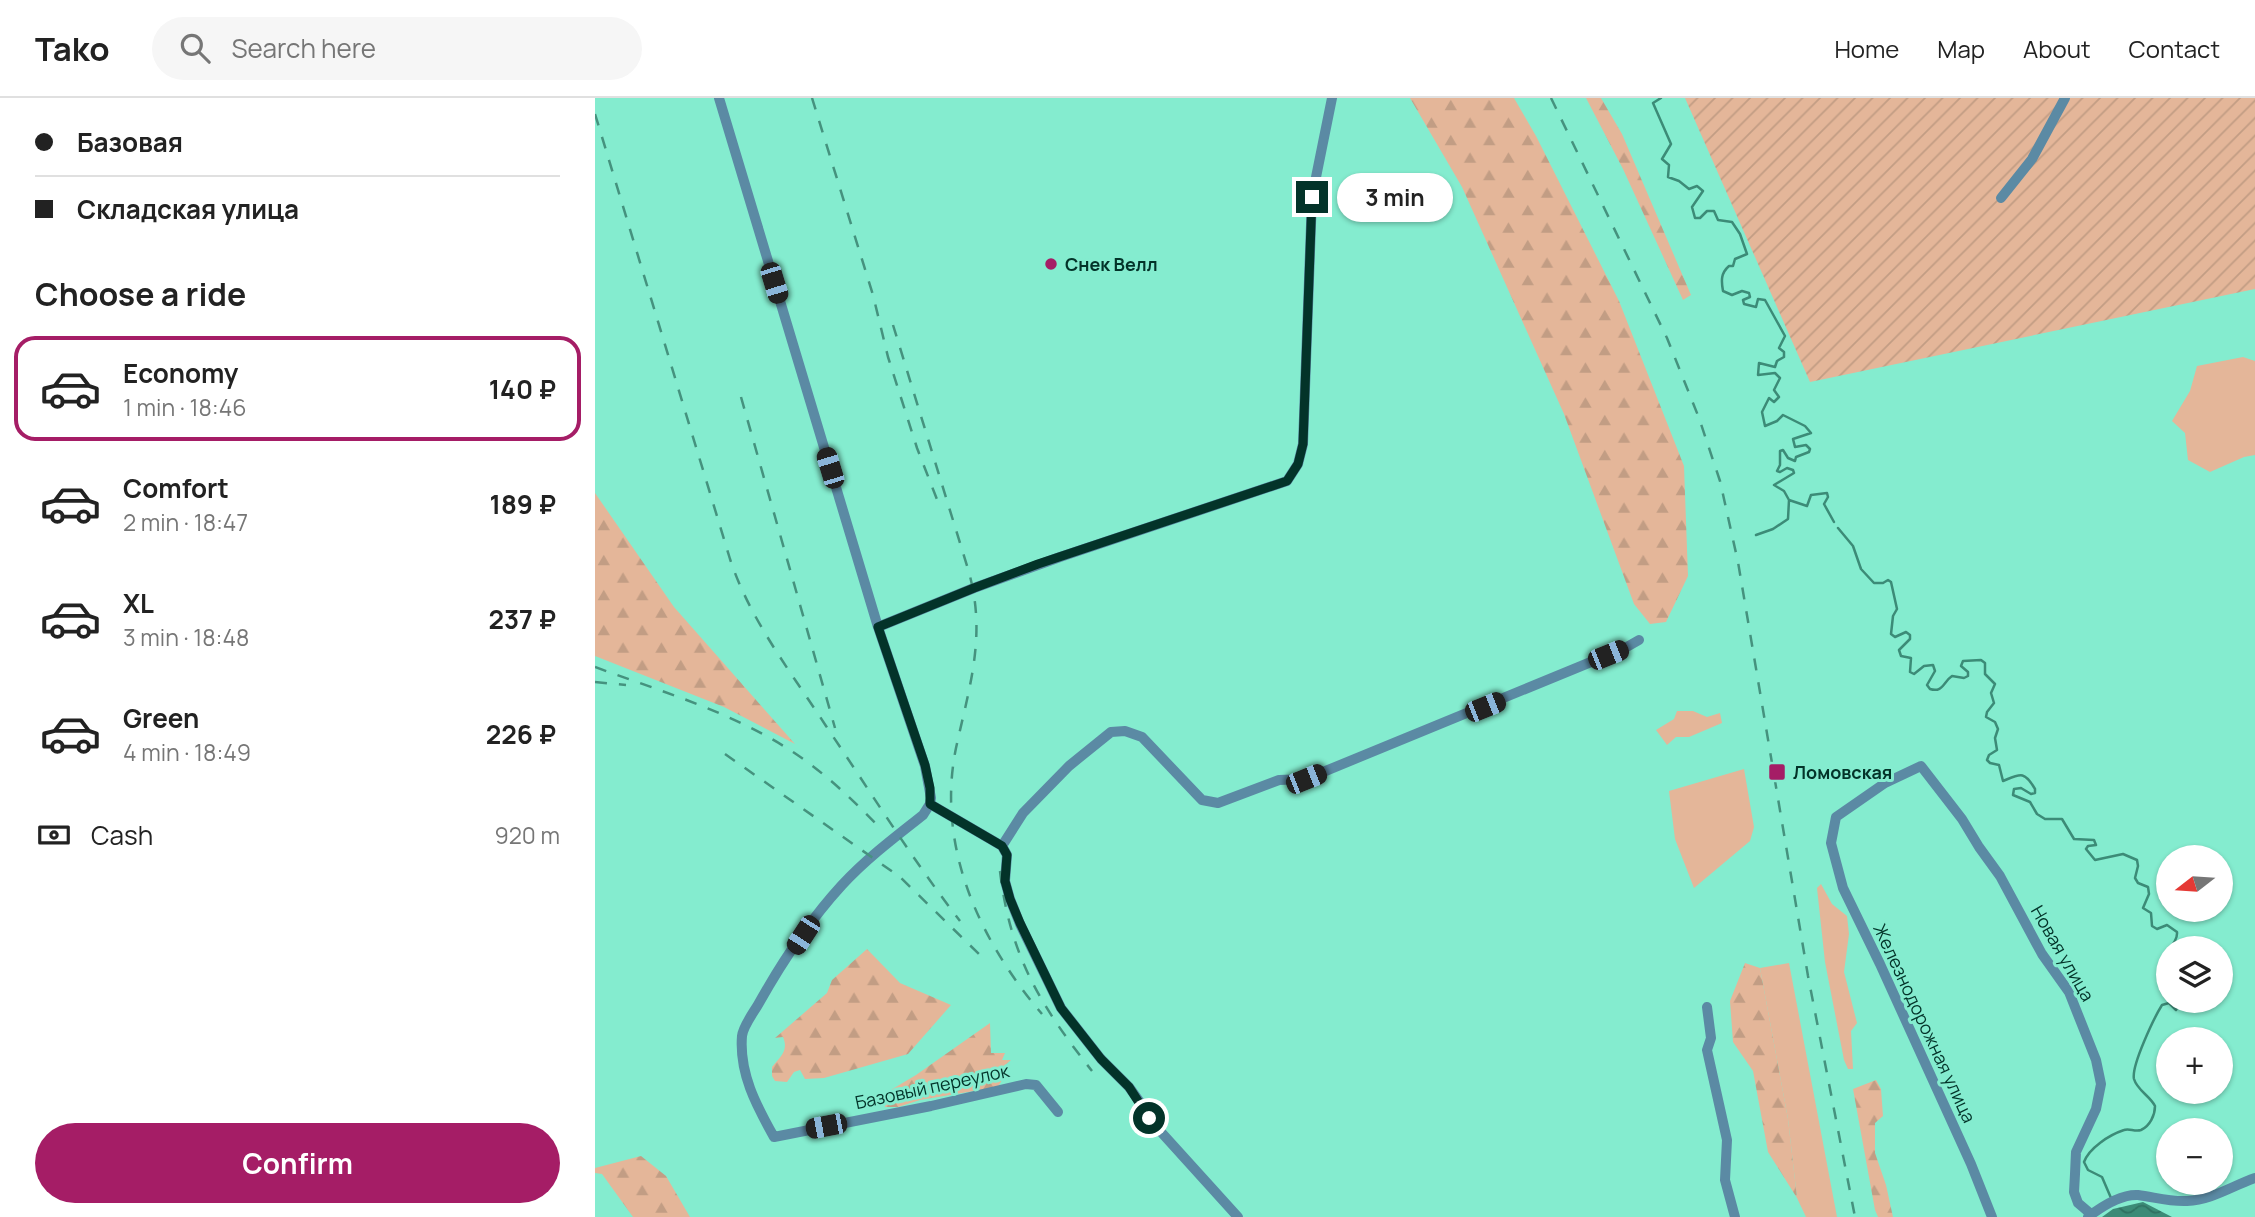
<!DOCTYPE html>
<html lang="en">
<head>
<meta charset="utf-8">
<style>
	:root { --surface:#fff; --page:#f6f6f6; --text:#222; --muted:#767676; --line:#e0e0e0; --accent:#a51d66 }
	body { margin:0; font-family:Manrope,sans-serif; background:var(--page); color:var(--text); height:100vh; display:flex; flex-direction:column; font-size:26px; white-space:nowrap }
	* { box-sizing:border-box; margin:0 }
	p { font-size:23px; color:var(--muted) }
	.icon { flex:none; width:38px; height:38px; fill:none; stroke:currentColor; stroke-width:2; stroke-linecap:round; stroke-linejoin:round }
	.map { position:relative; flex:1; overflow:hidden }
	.details { display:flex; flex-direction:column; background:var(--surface); width:595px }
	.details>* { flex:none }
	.top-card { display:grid; align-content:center; height:154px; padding:0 35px; background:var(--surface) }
	.needle { width:46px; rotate:253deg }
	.buttons { position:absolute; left:1561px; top:747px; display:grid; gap:14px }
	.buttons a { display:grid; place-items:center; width:77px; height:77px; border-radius:50%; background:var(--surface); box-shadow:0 2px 5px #0004; font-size:35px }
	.end { position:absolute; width:32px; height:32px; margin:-16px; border:9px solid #033329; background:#fff; box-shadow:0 0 0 4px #fff }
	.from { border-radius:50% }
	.bubble { position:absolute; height:49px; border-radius:24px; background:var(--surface); box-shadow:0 2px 5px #0004; font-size:23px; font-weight:700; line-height:49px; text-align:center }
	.car { position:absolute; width:21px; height:42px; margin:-21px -10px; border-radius:9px; box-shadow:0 0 5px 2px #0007; background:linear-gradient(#222 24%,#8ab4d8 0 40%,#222 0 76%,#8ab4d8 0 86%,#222 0) }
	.top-card b { display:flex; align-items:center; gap:24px; height:66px; font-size:26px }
	.top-card b+b { border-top:2px solid var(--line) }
	.top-card i { width:18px; height:18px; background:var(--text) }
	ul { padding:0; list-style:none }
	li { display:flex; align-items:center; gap:21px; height:105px; margin:0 14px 10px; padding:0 21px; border:4px solid transparent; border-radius:21px }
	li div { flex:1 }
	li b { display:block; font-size:26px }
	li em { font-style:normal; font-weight:700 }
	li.current { border-color:var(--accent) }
	li>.icon { width:63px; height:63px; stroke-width:1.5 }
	h2 { padding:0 35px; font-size:32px; line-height:84px }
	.pay { display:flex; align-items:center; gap:18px; height:77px; padding:0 35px; font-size:26px }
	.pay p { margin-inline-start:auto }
	.primary-button { display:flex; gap:14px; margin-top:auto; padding:14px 35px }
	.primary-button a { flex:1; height:80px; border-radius:42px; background:var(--accent); color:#fff; font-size:28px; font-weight:700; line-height:80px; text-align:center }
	header { display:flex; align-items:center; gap:42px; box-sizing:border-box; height:98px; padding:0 35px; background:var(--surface); border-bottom:2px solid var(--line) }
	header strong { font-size:33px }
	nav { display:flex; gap:38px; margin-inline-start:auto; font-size:24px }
	.search { width:490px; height:63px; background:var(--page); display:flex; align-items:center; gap:18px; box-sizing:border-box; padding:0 24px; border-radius:38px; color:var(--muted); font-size:26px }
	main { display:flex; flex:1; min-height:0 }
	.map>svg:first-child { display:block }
	.grass { fill:#e4b699 }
	.forest { fill:url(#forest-firs) }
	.garden { fill:url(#garden-furrows) }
	.water { fill:url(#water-waves) }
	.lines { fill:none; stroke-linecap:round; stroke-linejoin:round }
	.stream { stroke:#3c8b77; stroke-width:2.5 }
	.minor { stroke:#5b8aa4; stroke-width:10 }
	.rail { stroke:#45927e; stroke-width:2.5; stroke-dasharray:12 12; stroke-linecap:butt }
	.route { stroke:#033329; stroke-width:9 }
	.poi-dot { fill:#a51d66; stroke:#84eccf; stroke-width:2.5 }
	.labels { text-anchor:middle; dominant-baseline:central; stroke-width:6; stroke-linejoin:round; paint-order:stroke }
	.poi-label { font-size:18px; font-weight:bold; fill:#033329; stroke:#84eccf; text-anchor:start }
	.street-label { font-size:18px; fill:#033329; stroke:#84eccf }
</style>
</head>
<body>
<header>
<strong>Tako</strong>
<div class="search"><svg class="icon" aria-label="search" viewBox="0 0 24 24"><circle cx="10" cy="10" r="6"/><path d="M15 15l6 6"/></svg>Search here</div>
<nav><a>Home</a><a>Map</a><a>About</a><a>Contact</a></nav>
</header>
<main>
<section class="details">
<div class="top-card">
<b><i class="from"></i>Базовая</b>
<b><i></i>Складская улица</b>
</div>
<h2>Choose a ride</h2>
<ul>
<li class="current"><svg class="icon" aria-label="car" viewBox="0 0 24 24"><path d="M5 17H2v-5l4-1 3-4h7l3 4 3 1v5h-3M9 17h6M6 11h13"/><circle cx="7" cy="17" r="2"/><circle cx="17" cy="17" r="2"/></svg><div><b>Economy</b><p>1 min · 18:46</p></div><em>140 ₽</em></li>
<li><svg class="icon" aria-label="car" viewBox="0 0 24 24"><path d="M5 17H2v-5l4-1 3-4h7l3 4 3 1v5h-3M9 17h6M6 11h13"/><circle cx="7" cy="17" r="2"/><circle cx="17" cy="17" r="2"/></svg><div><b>Comfort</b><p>2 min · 18:47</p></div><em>189 ₽</em></li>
<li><svg class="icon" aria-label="car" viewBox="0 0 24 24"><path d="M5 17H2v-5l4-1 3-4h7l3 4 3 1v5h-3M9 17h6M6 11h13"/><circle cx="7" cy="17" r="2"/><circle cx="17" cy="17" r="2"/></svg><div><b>XL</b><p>3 min · 18:48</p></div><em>237 ₽</em></li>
<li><svg class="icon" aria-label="car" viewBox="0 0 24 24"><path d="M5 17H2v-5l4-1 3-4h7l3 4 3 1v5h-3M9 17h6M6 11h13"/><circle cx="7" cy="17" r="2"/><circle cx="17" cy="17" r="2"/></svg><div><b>Green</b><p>4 min · 18:49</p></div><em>226 ₽</em></li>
</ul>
<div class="pay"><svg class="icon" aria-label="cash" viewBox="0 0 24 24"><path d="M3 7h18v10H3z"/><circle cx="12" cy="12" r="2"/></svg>Cash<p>920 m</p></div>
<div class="primary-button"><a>Confirm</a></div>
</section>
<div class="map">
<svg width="1660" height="1119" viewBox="0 0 1660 1119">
	<defs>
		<pattern id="forest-firs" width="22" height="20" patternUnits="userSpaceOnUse" patternTransform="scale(1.75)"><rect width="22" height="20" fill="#e4b699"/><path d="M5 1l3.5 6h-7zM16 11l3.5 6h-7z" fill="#c29d84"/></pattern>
		<pattern id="garden-furrows" width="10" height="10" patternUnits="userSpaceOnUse" patternTransform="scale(1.75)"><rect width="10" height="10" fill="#e4b699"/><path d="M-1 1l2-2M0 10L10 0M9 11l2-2" fill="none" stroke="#c29d84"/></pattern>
		<pattern id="water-waves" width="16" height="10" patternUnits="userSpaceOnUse" patternTransform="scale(1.75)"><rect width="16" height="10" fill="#3c8b77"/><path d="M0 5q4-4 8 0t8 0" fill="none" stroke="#307262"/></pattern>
	</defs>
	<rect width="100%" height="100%" fill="#84eccf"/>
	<!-- grass -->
	<path class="grass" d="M 1648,259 L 1660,263 L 1660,357 L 1649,359 L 1615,374 L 1593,362 L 1590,335 L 1577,323 L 1595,293 L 1602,268 Z
		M 1082,613 L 1098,613 L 1112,619 L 1125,615 L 1127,625 L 1094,639 L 1081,639 L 1072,647 L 1061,632 L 1079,621 Z
		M 1149,671 L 1159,729 L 1155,743 L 1099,790 L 1080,741 L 1074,693 Z
		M 1226,786 L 1237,806 L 1252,818 L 1254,836 L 1249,874 L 1262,925 L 1256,933 L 1258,971 L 1253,971 L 1249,962 L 1230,864 L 1222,790 Z
		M 1194,865 L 1242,1119 L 1211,1119 L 1202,1100 L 1193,1021 L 1165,870 Z"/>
	<!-- forest -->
	<path class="forest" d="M 815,0 L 919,0 L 941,38 L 1024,203 L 1089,368 L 1093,478 L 1071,524 L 1055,526 L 1039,506 L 969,316 L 867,89 Z
		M 991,0 L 1006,0 L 1027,36 L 1096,197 L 1088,202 L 1028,71 Z
		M 0,395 L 79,509 L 200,646 L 129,609 L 0,558 Z
		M 272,851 L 305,885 L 356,907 L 313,956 L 229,980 L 210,981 L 205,972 L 199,974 L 192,984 L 180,983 L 177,978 L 177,969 C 185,959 194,953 188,939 L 180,940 L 232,895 L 237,882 Z
		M 1150,865 L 1165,870 L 1193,1021 L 1202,1100 L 1173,1054 L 1158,973 L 1138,944 L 1135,903 Z
		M 395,925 L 396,955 L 410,955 L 407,962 L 416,962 L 409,968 L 408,980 L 403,989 L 325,1002 L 303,1009 L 290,1009 L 287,999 L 289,996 L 321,977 Z
		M 1281,982 L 1286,991 L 1288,1018 L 1280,1025 L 1280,1055 L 1291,1087 L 1298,1119 L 1283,1119 L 1280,1112 L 1258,991 Z
		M 46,1058 L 71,1078 L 95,1119 L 38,1119 L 7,1076 L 0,1075 L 0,1070 Z"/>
	<!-- garden -->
	<path class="garden" d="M 1090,0 L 1660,0 L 1660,191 L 1215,284 Z"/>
	<!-- water -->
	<path class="water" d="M 1548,1104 L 1577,1119 L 1507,1119 L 1518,1111 Z"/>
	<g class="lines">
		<!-- stream -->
		<path class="stream" d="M 1066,0 L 1058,5 L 1076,46 L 1067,61 L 1074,67 L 1073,79 L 1084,83 L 1094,91 L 1102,88 L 1108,93 L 1097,109 L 1100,120 L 1105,120 L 1112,113 L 1119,113 L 1123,122 L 1137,124 L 1145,136 L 1152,156 L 1140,161 L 1138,168 L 1134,168 C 1126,175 1126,182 1128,193 L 1137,197 L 1147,193 L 1154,195 L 1155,199 L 1148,202 L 1149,206 L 1161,209 L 1163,201 L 1170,202 L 1190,238 L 1184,250 L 1189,254 L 1189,259 L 1182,263 L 1180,269 L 1164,265 L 1163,277 L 1180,275 L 1185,280 L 1179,292 L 1184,299 L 1179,304 L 1174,300 L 1167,314 L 1170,328 L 1182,323 L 1188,317 L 1210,328 L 1216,335 L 1198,341 L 1200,349 L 1211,347 L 1215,351 L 1214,354 L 1201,359 L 1200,363 L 1193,360 L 1188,352 L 1185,353 L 1185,367 L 1182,373 L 1185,374 L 1192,370 L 1198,372 L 1199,375 L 1179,387 L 1189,393 L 1194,402 L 1212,408 L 1216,397 L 1232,395 L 1233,399 L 1229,406 L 1239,424
			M 1243,430 L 1258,448 L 1266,471 L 1279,485 L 1288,485 L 1293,482 L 1296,484 L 1302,511 L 1298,518 L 1296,536 L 1300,539 L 1311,534 L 1315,537 L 1315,541 L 1304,552 L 1306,558 L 1316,560 L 1315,574 L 1319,576 L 1329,568 L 1338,567 L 1340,573 L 1332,587 L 1335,591 C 1348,595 1348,584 1357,578 L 1369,580 L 1373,578 L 1373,574 L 1366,568 L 1368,563 L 1386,562 L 1390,565 L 1390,576 L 1400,586 L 1396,595 L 1399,605 L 1392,614 L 1391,619 L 1400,624 L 1403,631 L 1400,640 L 1402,652 L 1394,657 L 1392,662 L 1395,665 L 1404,667 L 1408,683 C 1425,676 1429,672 1440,691 L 1440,695 L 1436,696 L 1426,690 L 1419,691 L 1418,697 L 1435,704 L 1442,716 L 1450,721 L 1467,721 L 1479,741 L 1499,742 L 1501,747 L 1493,748 L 1491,751 L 1500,762 L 1528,756 L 1542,762 L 1543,768 L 1540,780 L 1543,785 L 1553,789 L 1554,796 L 1548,810 L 1556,815 L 1557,828 L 1562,831 L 1572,827 L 1582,834 C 1583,845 1570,853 1566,864 L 1569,868 L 1573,868
			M 1161,437 L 1178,431 L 1193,421 L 1194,402
			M 1516,1100 L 1507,1079 L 1493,1072 L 1489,1064 C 1494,1050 1514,1037 1529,1032 C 1534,1030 1540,1034 1546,1032 C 1555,1028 1560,1017 1560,1008 C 1555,998 1542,992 1539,981 C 1536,968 1559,920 1567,907 L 1574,905 L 1581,912 L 1585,903"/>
		<!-- minor -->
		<path class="minor" d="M 124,0 L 283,529 L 330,668 L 336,700 L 335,706 L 328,717 C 300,739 271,761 247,787 C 215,822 187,864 164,905 C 159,914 148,928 147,938 C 144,975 161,1007 179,1039 L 336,1008 L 431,986 L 441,987 L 463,1014
			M 1406,100 L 1437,61 L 1470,0
			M 283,529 L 379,490 L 465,459 L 692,383 L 703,366 L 708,346 L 717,99 L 737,0
			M 335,706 L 407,748 L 412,757 L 410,783 L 415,801 L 425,826 L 466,910 L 506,961 L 534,989 L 566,1034 L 643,1119
			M 407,748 L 428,715 L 474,668 L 516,634 L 530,633 L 547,639 L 607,702 L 623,705 L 684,682 L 711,681 L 1030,550 L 1044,542
			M 1112,909 L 1116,940 L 1112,952 L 1132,1042 L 1130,1082 L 1140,1119
			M 1397,1119 L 1376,1066 L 1285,866 L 1248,790 L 1236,745 L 1241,719 L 1290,685 L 1326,668 L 1367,721 L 1384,749 L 1405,778 L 1447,856 L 1474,894 L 1501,962 L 1506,986 L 1501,1011 L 1481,1054 L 1480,1076 L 1479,1094 L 1483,1105 L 1496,1116
			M 1493,1119 C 1506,1109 1525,1096 1543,1097 C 1559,1099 1575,1104 1592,1103 C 1617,1102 1637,1088 1660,1080"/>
		<!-- rail -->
		<path class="rail" d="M 217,0 L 278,197 L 293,259 L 322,350 L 343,404
			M 956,0 L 1072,240 L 1104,320 L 1125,383 L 1143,464 L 1213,878 L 1260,1119
			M 0,16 L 135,461 C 155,522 196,574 231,628 C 275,693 317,761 365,823
			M 298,227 L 373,471 C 392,536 375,586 361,650 C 341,748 384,842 447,916
			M 146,299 L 240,630
			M 0,569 C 68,594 140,615 201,656 C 232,677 259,703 285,730
			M 0,584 L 31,587
			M 130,656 L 305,779 L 386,858
			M 405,773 C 415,858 445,907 497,973"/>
	</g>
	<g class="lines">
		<!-- route -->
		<path class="route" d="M 554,1020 L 534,989 L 506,961 L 466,910 L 425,825 L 415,801 L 410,783 L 412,757 L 407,748 L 335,706 L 335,690 L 330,667 L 283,529 L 379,490 L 443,466 L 692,383 L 703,366 L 708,346 L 717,99"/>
	</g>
	<!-- markers -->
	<g class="poi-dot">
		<circle cx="456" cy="166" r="7"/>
		<rect x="1173" y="665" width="18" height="18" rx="3.5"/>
	</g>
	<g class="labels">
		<!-- poi labels -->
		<g class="poi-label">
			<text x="470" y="166">Снек Велл</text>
			<text x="1198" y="674">Ломовская</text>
		</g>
		<!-- street labels -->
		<g class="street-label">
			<text transform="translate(1468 855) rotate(60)">Новая улица</text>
			<text transform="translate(1330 925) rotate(65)">Железнодорожная улица</text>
			<text transform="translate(337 988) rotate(-12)">Базовый переулок</text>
		</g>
	</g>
</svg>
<div class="buttons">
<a><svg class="needle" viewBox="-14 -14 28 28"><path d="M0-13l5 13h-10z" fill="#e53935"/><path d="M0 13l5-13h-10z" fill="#767676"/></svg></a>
<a><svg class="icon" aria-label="layers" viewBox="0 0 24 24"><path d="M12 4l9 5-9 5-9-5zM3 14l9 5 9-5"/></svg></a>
<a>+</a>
<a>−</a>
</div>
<i class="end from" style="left:554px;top:1020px"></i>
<i class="end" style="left:717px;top:99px"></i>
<div class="bubble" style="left:742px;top:75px;width:116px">3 min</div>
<i class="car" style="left:179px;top:185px;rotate:163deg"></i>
<i class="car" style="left:235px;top:370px;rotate:343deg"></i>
<i class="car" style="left:1013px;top:557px;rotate:68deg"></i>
<i class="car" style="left:890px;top:609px;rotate:68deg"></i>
<i class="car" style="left:711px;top:681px;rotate:68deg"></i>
<i class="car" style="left:208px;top:837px;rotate:213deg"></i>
<i class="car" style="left:231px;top:1028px;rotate:259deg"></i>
</div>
</main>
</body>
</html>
